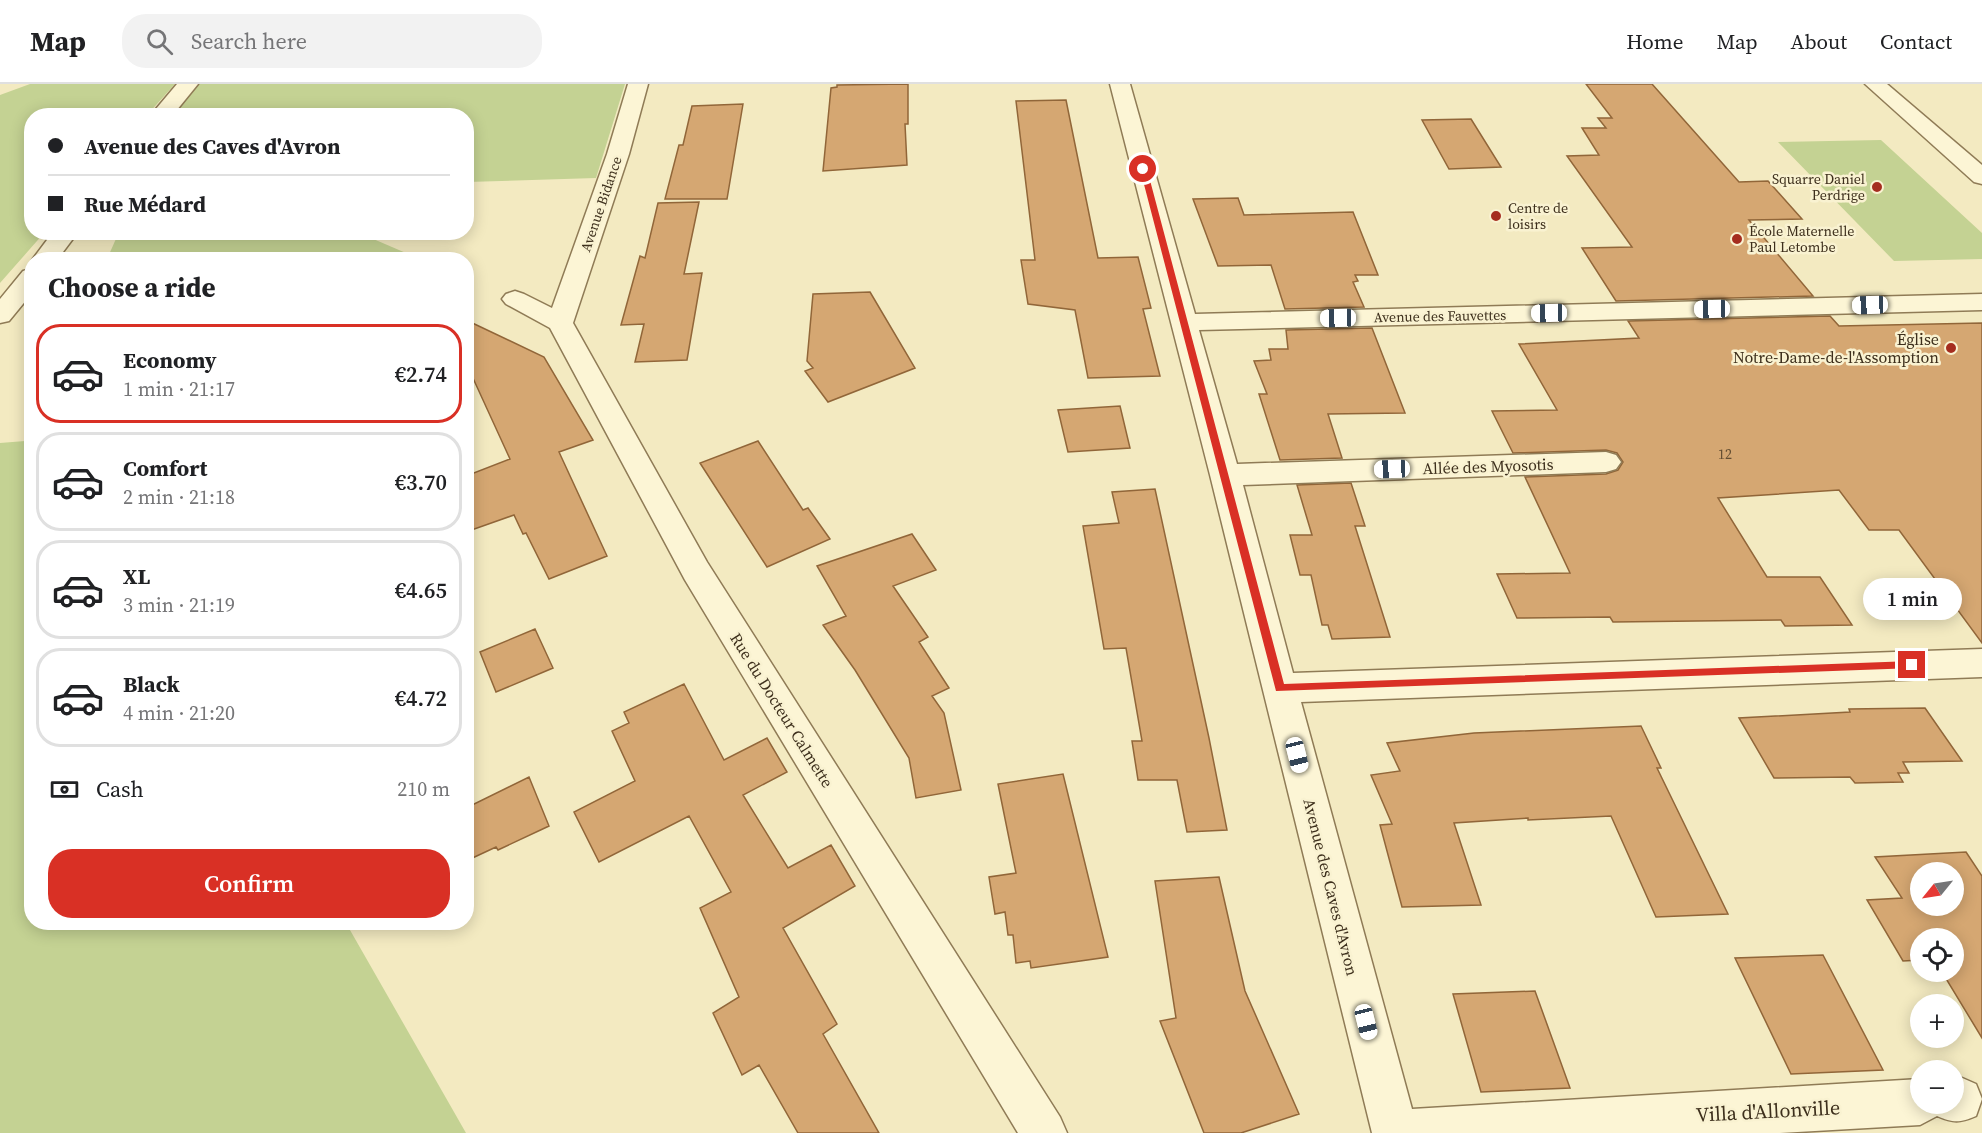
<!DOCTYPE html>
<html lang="en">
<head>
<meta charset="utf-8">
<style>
	:root { --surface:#fff; --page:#f2f2f2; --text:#202124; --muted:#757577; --line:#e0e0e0; --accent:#d93025 }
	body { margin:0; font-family:"Source Serif 4",serif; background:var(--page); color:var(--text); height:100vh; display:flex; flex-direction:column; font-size:22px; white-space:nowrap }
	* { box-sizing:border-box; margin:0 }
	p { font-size:20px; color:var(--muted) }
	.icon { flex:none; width:33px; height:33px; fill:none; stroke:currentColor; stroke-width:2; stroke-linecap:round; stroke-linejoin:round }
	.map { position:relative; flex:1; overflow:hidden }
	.panel { position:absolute; left:24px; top:168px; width:450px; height:678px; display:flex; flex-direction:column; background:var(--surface); border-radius:24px; box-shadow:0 3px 15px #0003 }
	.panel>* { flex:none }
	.top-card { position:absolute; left:24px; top:24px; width:450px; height:132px; border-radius:24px; box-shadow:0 3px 15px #0003; display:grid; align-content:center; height:132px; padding:0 24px; background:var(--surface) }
	.needle { width:39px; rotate:240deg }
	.fabs { position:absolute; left:1910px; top:778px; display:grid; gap:12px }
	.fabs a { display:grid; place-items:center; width:54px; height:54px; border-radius:50%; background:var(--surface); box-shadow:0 3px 15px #0003; font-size:30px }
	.end { position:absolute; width:27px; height:27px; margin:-14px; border:8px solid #d93025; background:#fff; box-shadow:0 0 0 3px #fff }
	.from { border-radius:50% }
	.bubble { position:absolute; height:42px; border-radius:21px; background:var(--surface); box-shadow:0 3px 15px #0003; font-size:20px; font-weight:600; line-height:42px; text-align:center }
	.car { position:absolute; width:18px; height:36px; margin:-18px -9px; border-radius:8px; box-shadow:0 0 4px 2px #0007; background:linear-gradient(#fff 24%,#345 0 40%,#fff 0 76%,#345 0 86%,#fff 0) }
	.top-card b { display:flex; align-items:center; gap:21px; height:57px; font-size:22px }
	.top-card b+b { border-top:2px solid var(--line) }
	.top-card i { width:15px; height:15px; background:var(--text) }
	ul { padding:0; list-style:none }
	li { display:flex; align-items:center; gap:18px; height:99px; margin:0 12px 9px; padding:0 12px; border:3px solid var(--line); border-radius:24px }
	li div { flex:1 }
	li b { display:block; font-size:22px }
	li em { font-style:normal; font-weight:600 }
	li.on { border-color:var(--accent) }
	li>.icon { width:54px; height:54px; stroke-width:1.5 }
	h2 { padding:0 24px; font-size:27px; line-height:72px }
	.pay { display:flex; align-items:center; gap:15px; height:66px; padding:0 24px; font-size:22px }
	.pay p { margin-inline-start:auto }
	.primary-button { display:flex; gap:12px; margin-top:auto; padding:12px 24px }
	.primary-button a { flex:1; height:69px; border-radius:24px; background:var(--accent); color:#fff; font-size:24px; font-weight:600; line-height:69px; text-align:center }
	header { display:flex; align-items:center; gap:36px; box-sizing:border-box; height:84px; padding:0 30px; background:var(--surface); border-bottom:2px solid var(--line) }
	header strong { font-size:28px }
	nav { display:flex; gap:33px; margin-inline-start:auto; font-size:21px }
	.search { width:420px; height:54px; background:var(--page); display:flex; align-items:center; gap:15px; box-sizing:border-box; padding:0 21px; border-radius:24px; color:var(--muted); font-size:22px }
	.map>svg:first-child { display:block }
	.green { fill:#c4d293 }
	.building { fill:#d5a772; stroke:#916639; stroke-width:1.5; fill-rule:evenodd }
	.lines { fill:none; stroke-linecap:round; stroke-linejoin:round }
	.minor-casing { stroke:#8f7b56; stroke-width:3 }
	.tertiary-casing { stroke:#8f7b56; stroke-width:3 }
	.minor { fill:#fcf5d5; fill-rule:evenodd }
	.tertiary { fill:#fcf5d5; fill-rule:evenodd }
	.route { fill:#d93025 }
	.poi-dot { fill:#a52d1f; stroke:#f9f2d1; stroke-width:2 }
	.labels { text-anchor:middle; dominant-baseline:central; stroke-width:5; stroke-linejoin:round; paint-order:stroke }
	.far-poi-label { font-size:14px; fill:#3d2f1c; stroke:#f9f2d1; text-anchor:start }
	.far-street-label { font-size:14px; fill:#3d2f1c; stroke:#f9f2d1 }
	.number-label { font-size:14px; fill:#634d32 }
	.poi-label { font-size:16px; fill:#3d2f1c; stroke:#f9f2d1; text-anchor:end }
	.street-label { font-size:16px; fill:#3d2f1c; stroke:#f9f2d1 }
	.near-street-label { font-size:20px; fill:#3d2f1c; stroke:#f9f2d1 }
</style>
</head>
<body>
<header>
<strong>Map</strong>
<div class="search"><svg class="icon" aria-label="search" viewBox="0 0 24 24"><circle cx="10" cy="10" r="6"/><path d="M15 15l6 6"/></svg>Search here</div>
<nav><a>Home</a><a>Map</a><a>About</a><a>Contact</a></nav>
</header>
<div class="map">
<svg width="1982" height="1049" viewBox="0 0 1982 1049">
	<rect width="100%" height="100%" fill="#f3eac1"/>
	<!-- green -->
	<path class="green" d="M 30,0 L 175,0 L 147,31 L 32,32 L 32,148 L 44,149 L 0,199 L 0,11 Z
		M 192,0 L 625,0 L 596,94 L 467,98 L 466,32 L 165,32 Z
		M 1881,56 L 1982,149 L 1982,175 L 1894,177 L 1778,58 Z
		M 119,148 L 380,149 L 371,154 L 420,175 L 107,175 Z
		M 31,344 L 32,838 L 346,839 L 466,1049 L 0,1049 L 0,359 L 25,357 Z"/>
	<!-- building -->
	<path class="building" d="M 908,0 L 908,40 L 905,40 L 907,81 L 823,87 L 831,4 L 837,3 L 837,1 Z
		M 1586,0 L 1652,0 L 1739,98 L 1768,97 L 1802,135 L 1749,136 L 1813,212 L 1616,217 L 1582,164 L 1632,163 L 1567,72 L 1599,71 L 1582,44 L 1606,44 L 1598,34 L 1612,34 Z
		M 1066,16 L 1098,174 L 1138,173 L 1151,224 L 1143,225 L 1160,292 L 1088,294 L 1075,226 L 1028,220 L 1021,176 L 1035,176 L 1016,17 Z
		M 743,20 L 727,115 L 665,115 L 679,61 L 683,61 L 692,22 Z
		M 1471,35 L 1501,83 L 1449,85 L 1422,36 Z
		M 1238,114 L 1244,131 L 1353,128 L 1378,191 L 1355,191 L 1358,197 L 1353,198 L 1364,223 L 1285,225 L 1271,181 L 1218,182 L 1193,115 Z
		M 699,118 L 684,190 L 702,189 L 687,276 L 635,278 L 644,240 L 621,241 L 640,172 L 645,174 L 658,119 Z
		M 870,208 L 915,284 L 828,318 L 805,287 L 813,284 L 807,277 L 813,210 Z
		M 1830,232 L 1839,242 L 1982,239 L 1982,559 L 1899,446 L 1869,446 L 1839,406 L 1718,414 L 1767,493 L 1820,493 L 1852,541 L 1785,542 L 1781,536 L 1613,538 L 1610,533 L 1517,534 L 1497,490 L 1570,489 L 1525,393 L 1606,390 L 1618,386 L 1623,378 L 1617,369 L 1606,366 L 1513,369 L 1492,327 L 1557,326 L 1519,260 L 1639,254 L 1628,237 Z
		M 466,236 L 544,273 L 593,356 L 559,368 L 607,472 L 549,495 L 526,449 L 523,450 L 514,431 L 466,448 L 466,392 L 510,375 L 472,292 L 466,290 Z
		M 1372,244 L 1405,329 L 1328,330 L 1342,374 L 1280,376 L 1259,310 L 1267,310 L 1254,277 L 1271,276 L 1269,265 L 1288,265 L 1286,246 Z
		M 1120,322 L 1130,364 L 1068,368 L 1058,326 Z
		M 758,357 L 803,426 L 808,424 L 830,455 L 767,483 L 700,379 Z
		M 1351,399 L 1365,442 L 1355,442 L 1390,553 L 1332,555 L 1328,541 L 1322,541 L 1311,491 L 1300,491 L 1290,451 L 1312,451 L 1297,401 Z
		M 1155,405 L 1209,654 L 1227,746 L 1187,748 L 1177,696 L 1138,696 L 1132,657 L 1142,657 L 1126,564 L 1104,565 L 1083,442 L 1119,439 L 1112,408 Z
		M 912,450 L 936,486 L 893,502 L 928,553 L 919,558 L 949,604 L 932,612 L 944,629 L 961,706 L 916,714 L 909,674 L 855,586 L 823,541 L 846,532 L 817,482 Z
		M 535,545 L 553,584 L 496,608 L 480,568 Z
		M 684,600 L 724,676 L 767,654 L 787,688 L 743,711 L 788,784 L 831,761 L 855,802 L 783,844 L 837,940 L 823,950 L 879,1049 L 798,1049 L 759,981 L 742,991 L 713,929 L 739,913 L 700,824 L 731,808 L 689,732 L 599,778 L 574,728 L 635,697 L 612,647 L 629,639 L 624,628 Z
		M 1925,624 L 1962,677 L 1903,678 L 1909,689 L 1898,689 L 1903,698 L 1855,699 L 1850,693 L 1774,694 L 1739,634 L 1850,628 L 1849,625 Z
		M 1641,642 L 1661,684 L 1657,684 L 1728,830 L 1656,833 L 1611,732 L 1528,736 L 1528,734 L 1454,739 L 1481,821 L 1402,823 L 1380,741 L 1392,740 L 1371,691 L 1400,687 L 1387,659 L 1474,649 Z
		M 1063,690 L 1108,873 L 1031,884 L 1030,877 L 1016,879 L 1013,851 L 1008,851 L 1005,828 L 995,830 L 989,793 L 1016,789 L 998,700 Z
		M 529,693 L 549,742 L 498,766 L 496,763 L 466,777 L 466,724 Z
		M 1966,768 L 1982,792 L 1982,954 L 1942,888 L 1953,888 L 1953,855 L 1920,855 L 1920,876 L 1903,877 L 1867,816 L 1902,814 L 1875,773 ZM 1920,789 L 1953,789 L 1953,822 L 1920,822 Z
		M 1219,793 L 1245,907 L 1299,1030 L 1241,1049 L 1204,1049 L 1160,937 L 1176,934 L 1155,797 Z
		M 1823,871 L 1883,986 L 1791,990 L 1735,874 Z
		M 1535,907 L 1570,1004 L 1481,1008 L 1453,910 Z"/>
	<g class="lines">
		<defs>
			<path id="minor" d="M 177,0 L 198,0 L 172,32 L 150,32 Z
				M 628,0 L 648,0 L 629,70 L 573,239 L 707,478 L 1060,1033 L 1067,1049 L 1018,1049 L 685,496 L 550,244 L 506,220 L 502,215 L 506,210 L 515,207 L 524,210 L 552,224 L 607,70 Z
				M 1110,0 L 1130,0 L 1195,230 L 1982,210 L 1982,226 L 1199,246 L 1237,380 L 1606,368 L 1616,371 L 1621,378 L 1616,385 L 1606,388 L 1243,401 L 1293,589 L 1982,565 L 1982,593 L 1301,618 L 1412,1025 L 1920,995 L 1920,1020 L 1953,1020 L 1953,993 L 1960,993 L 1976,1000 L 1982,1015 L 1976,1032 C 1960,1039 1953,1039 1937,1032 L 1920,1041 L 1780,1049 L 1372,1049 L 1210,391 Z
				M 53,148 L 78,148 L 57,176 L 32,176 Z
				M 32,185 L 32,209 L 9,237 L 0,239 L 0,215 L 23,187 Z"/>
			<path id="tertiary" d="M 1865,0 L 1887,0 L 1982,81 L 1982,100 L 1974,98 Z"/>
		</defs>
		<!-- minor casing -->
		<use href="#minor" class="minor-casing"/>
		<!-- tertiary casing -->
		<use href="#tertiary" class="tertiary-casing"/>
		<!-- minor -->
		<use href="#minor" class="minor"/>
		<!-- tertiary -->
		<use href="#tertiary" class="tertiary"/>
	</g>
	<!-- route -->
	<path class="route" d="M 1143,83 L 1147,85 L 1284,600 L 1912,577 L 1915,578 L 1915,584 L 1276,607 L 1140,85 Z"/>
	<!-- markers -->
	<g class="poi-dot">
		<circle cx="1877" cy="103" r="6"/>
		<circle cx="1496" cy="132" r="6"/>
		<circle cx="1737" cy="155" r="6"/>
		<circle cx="1951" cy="264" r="6"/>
	</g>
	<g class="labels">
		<!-- far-poi labels -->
		<g class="far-poi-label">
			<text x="1865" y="95" text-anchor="end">Squarre Daniel<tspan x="1865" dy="16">Perdrige</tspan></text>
			<text x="1508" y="124">Centre de<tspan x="1508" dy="16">loisirs</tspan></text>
			<text x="1749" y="147">École Maternelle<tspan x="1749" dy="16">Paul Letombe</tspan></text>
		</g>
		<!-- far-street labels -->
		<g class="far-street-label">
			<text transform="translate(601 120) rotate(-71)">Avenue Bidance</text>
			<text transform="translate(1440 232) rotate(-1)">Avenue des Fauvettes</text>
		</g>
		<!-- number labels -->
		<g class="number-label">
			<text x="1725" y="370">12</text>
		</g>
		<!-- poi labels -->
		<g class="poi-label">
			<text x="1939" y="255">Église<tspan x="1939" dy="18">Notre-Dame-de-l'Assomption</tspan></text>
		</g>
		<!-- street labels -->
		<g class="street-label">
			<text transform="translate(1488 382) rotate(-2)">Allée des Myosotis</text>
			<text transform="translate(782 626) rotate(58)">Rue du Docteur Calmette</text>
			<text transform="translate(1331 803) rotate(76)">Avenue des Caves d'Avron</text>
		</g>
		<!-- near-street labels -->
		<g class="near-street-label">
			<text transform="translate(1768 1027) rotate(-3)">Villa d'Allonville</text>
		</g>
	</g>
</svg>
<div class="fabs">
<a><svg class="needle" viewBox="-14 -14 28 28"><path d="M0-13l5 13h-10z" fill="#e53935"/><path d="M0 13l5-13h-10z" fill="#757577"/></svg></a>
<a><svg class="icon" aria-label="locate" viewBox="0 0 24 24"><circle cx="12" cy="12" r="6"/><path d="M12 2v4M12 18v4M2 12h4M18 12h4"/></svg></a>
<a>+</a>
<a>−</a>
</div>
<i class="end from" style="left:1143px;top:85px"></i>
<i class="end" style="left:1912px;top:581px"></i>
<div class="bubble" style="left:1863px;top:494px;width:99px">1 min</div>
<i class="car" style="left:1870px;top:221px;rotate:268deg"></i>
<i class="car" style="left:1712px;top:225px;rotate:269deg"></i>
<i class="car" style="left:1549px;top:229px;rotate:269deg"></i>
<i class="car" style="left:1338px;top:234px;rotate:269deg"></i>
<i class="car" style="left:1392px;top:385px;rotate:268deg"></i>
<i class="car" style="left:1297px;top:671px;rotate:166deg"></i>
<i class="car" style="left:1366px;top:938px;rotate:166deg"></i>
<div class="top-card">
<b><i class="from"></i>Avenue des Caves d'Avron</b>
<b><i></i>Rue Médard</b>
</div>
<section class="panel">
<h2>Choose a ride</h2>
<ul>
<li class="on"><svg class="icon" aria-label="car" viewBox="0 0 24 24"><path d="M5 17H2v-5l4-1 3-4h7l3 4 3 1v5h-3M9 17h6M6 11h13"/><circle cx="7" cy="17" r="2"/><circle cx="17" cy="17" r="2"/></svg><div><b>Economy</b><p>1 min · 21:17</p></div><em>€2.74</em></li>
<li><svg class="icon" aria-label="car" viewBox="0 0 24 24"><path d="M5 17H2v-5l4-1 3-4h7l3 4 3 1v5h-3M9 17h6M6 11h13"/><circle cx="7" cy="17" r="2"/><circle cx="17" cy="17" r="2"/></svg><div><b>Comfort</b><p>2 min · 21:18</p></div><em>€3.70</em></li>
<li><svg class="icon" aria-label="car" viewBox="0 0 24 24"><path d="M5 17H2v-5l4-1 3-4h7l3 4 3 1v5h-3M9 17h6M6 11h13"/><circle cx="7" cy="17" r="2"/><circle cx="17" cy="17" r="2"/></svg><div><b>XL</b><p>3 min · 21:19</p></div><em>€4.65</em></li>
<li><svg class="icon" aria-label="car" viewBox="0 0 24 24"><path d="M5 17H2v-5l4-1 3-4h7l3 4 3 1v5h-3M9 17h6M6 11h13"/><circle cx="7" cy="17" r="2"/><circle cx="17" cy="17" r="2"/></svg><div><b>Black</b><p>4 min · 21:20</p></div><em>€4.72</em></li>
</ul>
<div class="pay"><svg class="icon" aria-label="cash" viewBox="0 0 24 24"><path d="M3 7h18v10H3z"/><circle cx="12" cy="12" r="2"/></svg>Cash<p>210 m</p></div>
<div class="primary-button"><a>Confirm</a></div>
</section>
</div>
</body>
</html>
